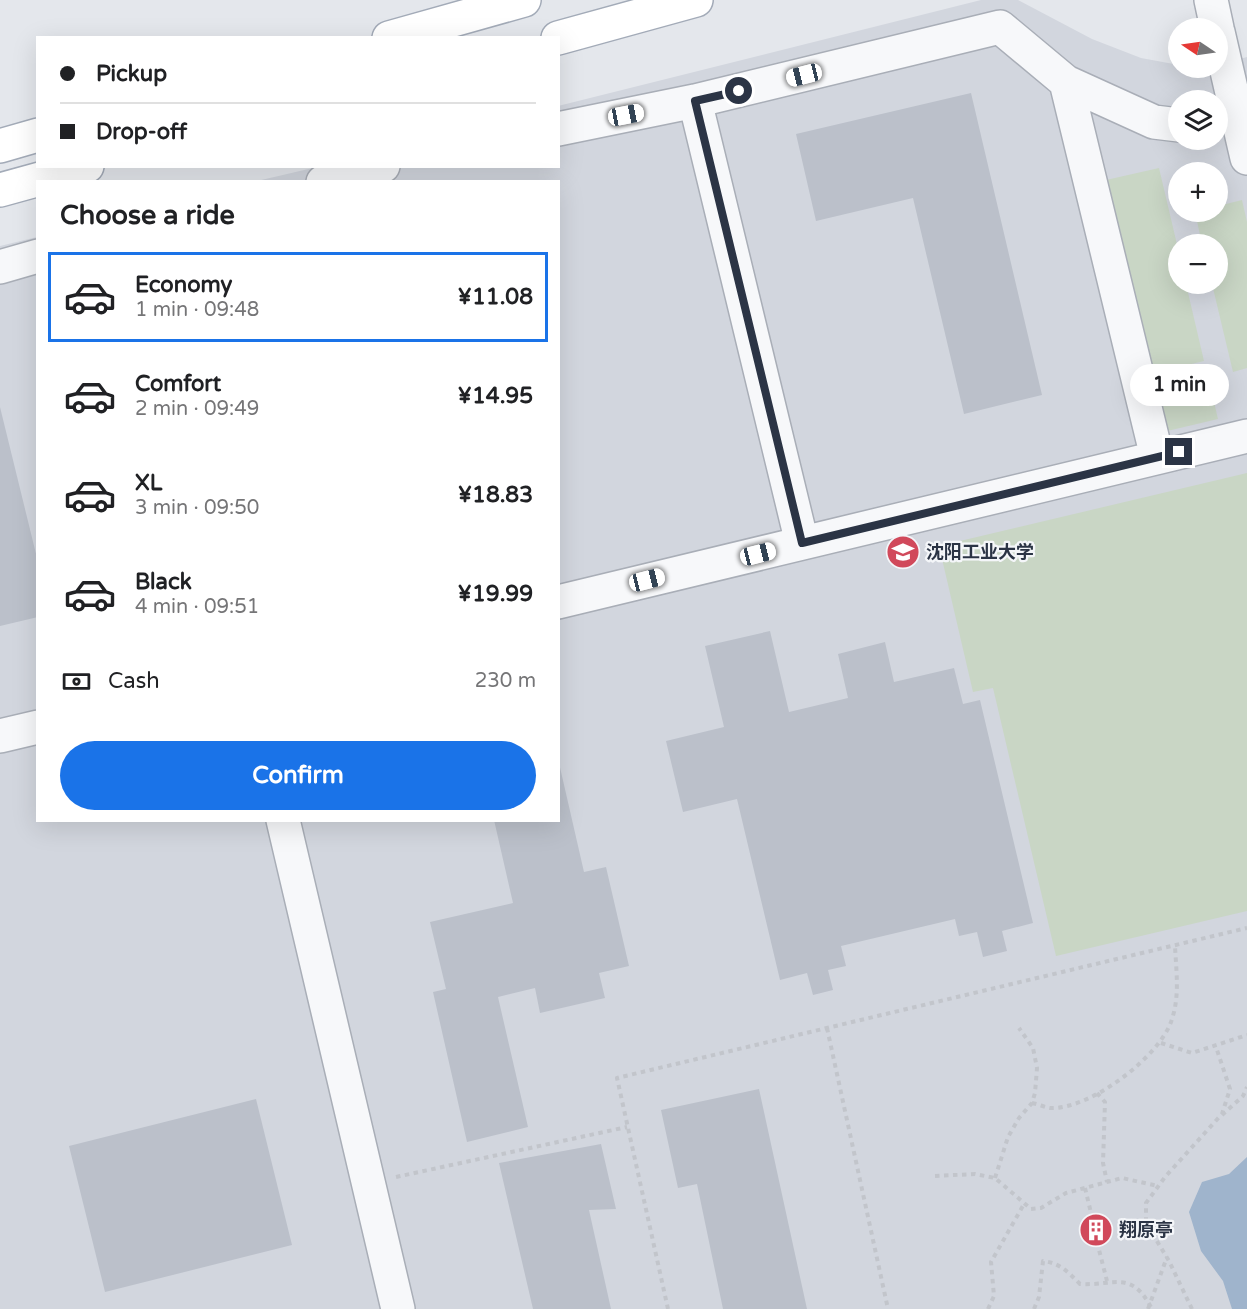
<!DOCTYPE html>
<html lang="en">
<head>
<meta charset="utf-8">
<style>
	:root { --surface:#fff; --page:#f2f2f2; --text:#202124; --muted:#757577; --line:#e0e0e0; --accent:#1a73e8 }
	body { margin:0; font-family:"Varela Round","Noto Sans SC",sans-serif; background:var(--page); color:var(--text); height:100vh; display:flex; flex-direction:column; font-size:22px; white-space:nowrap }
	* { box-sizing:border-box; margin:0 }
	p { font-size:20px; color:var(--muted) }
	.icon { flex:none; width:33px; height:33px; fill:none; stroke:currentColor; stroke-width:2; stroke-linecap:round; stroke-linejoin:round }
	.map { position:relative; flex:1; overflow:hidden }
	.drawer { position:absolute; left:36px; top:180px; width:524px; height:642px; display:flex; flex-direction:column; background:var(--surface); border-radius:0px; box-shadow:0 6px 24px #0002 }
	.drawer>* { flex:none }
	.banner { position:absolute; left:36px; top:36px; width:524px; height:132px; border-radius:0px; box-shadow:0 6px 24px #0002; display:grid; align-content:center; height:132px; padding:0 24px; background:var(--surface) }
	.needle { width:39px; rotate:283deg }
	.buttons { position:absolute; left:1168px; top:18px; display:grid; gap:12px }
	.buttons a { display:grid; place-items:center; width:60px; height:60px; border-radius:50%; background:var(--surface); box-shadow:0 6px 24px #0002; font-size:30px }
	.end { position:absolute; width:27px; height:27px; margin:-14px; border:8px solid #2b3445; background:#fff; box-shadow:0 0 0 3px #fff }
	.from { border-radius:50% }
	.bubble { position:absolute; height:42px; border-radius:21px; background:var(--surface); box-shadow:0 6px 24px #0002; font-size:20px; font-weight:700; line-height:42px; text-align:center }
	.car { position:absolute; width:18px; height:36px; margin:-18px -9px; border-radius:8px; box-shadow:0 0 4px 2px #0007; background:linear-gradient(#fff 24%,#345 0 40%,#fff 0 76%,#345 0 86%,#fff 0) }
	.banner b { display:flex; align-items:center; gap:21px; height:57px; font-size:22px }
	.banner b+b { border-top:2px solid var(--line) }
	.banner i { width:15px; height:15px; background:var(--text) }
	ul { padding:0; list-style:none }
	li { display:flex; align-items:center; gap:18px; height:90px; margin:0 12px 9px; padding:0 12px; border:3px solid transparent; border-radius:0px }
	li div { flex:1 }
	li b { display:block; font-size:22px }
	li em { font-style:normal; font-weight:700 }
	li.active { border-color:var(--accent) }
	li>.icon { width:54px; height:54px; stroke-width:1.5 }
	h2 { padding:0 24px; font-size:27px; line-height:72px }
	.pay { display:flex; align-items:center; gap:15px; height:66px; padding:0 24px; font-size:22px }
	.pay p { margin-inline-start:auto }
	.primary-button { display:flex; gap:12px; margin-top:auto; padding:12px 24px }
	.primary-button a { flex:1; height:69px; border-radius:36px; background:var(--accent); color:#fff; font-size:24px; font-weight:700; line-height:69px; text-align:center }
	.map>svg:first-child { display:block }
	.built { fill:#d2d6de; fill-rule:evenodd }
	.green { fill:#c9d6c5 }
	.water { fill:#9fb4cc }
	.building { fill:#bbc0ca }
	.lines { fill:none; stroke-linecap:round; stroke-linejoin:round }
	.minor-casing { stroke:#a9aeb7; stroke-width:36 }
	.major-casing { stroke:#a3abb8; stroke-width:36 }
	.path { stroke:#c2c5cb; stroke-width:4; stroke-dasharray:4.5 4.5; stroke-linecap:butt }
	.minor { stroke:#f7f8fa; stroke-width:33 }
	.major { stroke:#fff; stroke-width:33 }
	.route { stroke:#2b3445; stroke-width:8 }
	.labels { text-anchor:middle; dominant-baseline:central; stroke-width:4.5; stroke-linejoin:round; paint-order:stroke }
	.poi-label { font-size:18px; font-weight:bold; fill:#2b3445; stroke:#f4f6f9; text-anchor:start }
</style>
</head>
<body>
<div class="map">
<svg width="1247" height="1309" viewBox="0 0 1247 1309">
	<rect width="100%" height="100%" fill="#e4e7ec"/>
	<!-- built -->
	<path class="built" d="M 981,0 L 1018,0 L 1092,39 L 1141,58 L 1179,65 L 1179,68 L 1204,69 L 1247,57 L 1247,1309 L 0,1309 L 0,246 L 37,237 L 38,820 L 558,820 L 558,182 L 257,181 L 317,167 L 558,166 L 558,106 ZM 1179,100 L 1218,100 L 1218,140 L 1179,140 ZM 1179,172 L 1218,172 L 1218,212 L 1179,212 ZM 1179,244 L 1218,244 L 1218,284 L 1179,284 Z"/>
	<!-- green -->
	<path class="green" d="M 1159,168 L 1179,253 L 1179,284 L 1186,284 L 1204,361 L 1150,374 L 1106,180 Z
		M 1242,200 L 1247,222 L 1247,368 L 1233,372 L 1212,284 L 1218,284 L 1218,244 L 1202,244 L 1195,212 L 1218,212 L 1218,206 Z
		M 1208,376 L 1218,419 L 1163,432 L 1152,388 Z
		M 1247,473 L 1247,911 L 1056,956 L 993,688 L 973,692 L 939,546 Z"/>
	<!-- water -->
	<path class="water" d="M 1247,1157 L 1247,1309 L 1232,1309 L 1223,1281 L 1201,1251 L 1189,1212 L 1202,1182 L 1229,1174 Z"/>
	<!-- building -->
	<path class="building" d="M 971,93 L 1042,395 L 964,414 L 913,198 L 816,221 L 796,134 Z
		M 0,407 L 38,562 L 38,617 L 0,626 Z
		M 770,631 L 789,712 L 848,698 L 838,654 L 885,642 L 894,682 L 954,668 L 963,704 L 980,700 L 1033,923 L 1002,931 L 1007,951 L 983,957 L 977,932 L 959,936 L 955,919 L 841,946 L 846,966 L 828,970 L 833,990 L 813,995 L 807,973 L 780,980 L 737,799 L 683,812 L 666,741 L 724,727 L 705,646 Z
		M 559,763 L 584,872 L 606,867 L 629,966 L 599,973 L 605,998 L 540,1013 L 535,988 L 498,997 L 528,1127 L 467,1142 L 433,992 L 446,989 L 430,922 L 513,903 L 494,820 L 558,820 Z
		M 759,1089 L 807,1309 L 723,1309 L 697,1184 L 678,1188 L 661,1110 Z
		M 256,1099 L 292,1245 L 105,1292 L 69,1146 Z
		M 601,1144 L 616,1209 L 589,1210 L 611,1309 L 533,1309 L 499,1163 Z
		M1084 1229a12 12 0 1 1 24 0a12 12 0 1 1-24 0Z"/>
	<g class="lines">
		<defs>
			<path id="minor" d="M 1211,0 L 1217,28
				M 1218,32 L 1247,158
				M 1066,82 L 1157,457
				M 695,101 L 802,543
				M 558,129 L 695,101 L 1000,27 L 1066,82 L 1154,122 L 1179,125
				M 323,182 L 383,166
				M 0,267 L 38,256
				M 558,602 L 1247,436
				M 0,736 L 38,727
				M 283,820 L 398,1309"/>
			<path id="major" d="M 389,38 L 524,0
				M 558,38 L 696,0
				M 0,146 L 38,135
				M 0,190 L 87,166"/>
		</defs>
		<!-- minor casing -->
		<use href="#minor" class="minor-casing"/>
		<!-- major casing -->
		<use href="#major" class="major-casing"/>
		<!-- path -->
		<path class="path" d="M 827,1028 L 888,1309
			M 1161,1043 L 1192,1053 L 1247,1035
			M 1097,1093 L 1105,1102 L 1103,1163 L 1107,1182
			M 1032,1103 C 1038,1104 1044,1107 1050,1108 C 1090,1110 1161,1056 1172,1019 C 1180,995 1176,970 1175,945
			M 1222,1115 L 1243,1096 L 1247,1087
			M 935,1176 L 975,1174 L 995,1178 L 1031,1209 L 1041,1208 L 1066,1193 L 1122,1178 L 1158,1186
			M 396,1177 L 627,1127
			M 995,1178 L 1008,1137 L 1019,1118 L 1032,1103 L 1035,1093 L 1037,1068 L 1033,1048 L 1019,1028
			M 1085,1188 L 1092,1217
			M 1097,1242 L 1107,1281
			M 668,1309 L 617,1078 L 1247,928
			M 988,1309 L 994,1296 L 991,1262 L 1024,1204
			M 1034,1309 L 1039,1297 L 1043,1261 C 1060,1263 1068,1272 1080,1284 C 1115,1286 1131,1269 1152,1309
			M 1148,1309 L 1167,1257
			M 1192,1309 L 1169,1261 L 1146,1223 L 1146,1203 L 1165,1177 L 1222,1114 L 1230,1089 L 1216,1047"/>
		<!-- minor -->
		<use href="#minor" class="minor"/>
		<!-- major -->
		<use href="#major" class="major"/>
	</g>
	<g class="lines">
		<!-- route -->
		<path class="route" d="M 739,91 L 695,101 L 802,543 L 1179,452"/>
	</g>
	<!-- icons -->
	<defs>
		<symbol id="university-disc" viewBox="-11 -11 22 22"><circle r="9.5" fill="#d1495b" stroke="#f4f6f9"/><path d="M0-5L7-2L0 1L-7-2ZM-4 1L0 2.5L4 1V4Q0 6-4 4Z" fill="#fff"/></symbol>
		<symbol id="building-disc" viewBox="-11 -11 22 22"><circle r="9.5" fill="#d1495b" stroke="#f4f6f9"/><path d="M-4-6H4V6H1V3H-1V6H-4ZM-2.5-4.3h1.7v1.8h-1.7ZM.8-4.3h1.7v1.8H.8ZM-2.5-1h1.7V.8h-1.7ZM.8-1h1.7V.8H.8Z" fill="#fff"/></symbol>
	</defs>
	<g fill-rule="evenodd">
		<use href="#university-disc" x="884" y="533" width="38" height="38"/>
		<use href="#building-disc" x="1077" y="1211" width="38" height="38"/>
	</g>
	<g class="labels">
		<!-- poi labels -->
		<g class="poi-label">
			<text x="926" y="552">沈阳工业大学</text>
			<text x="1119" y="1230">翔原亭</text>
		</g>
	</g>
</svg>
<div class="buttons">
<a><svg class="needle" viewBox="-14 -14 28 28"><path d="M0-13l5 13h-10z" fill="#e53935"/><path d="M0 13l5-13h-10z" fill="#757577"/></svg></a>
<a><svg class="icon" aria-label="layers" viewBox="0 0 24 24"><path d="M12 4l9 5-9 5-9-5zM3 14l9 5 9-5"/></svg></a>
<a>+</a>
<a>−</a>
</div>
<i class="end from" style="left:739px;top:91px"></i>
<i class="end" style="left:1179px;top:452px"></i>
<div class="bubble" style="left:1130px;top:364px;width:99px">1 min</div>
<i class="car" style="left:804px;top:75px;rotate:256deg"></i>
<i class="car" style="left:626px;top:115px;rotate:79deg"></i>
<i class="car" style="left:758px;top:554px;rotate:76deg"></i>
<i class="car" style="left:647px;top:580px;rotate:76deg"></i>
<div class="banner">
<b><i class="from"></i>Pickup</b>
<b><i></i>Drop-off</b>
</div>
<section class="drawer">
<h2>Choose a ride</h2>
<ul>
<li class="active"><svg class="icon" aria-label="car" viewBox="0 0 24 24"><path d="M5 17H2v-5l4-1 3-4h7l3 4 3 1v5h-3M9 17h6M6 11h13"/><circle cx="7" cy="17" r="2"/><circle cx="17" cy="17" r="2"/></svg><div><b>Economy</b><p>1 min · 09:48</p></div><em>¥11.08</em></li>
<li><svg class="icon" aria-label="car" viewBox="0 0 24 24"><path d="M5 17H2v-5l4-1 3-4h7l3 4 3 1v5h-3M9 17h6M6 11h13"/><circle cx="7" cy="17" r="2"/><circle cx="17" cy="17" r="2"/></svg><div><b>Comfort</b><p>2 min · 09:49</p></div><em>¥14.95</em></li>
<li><svg class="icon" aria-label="car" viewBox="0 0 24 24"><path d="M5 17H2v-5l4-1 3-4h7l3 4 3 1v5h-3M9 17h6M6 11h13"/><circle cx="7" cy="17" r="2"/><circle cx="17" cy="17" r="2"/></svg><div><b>XL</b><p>3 min · 09:50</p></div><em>¥18.83</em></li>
<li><svg class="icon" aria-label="car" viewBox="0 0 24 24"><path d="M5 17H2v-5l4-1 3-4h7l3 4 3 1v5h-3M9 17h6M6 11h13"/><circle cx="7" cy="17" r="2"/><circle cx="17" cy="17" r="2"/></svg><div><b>Black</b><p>4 min · 09:51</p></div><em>¥19.99</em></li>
</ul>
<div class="pay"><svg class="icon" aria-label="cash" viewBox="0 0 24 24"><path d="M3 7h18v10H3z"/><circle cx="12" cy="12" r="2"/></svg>Cash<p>230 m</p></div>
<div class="primary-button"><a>Confirm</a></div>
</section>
</div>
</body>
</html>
